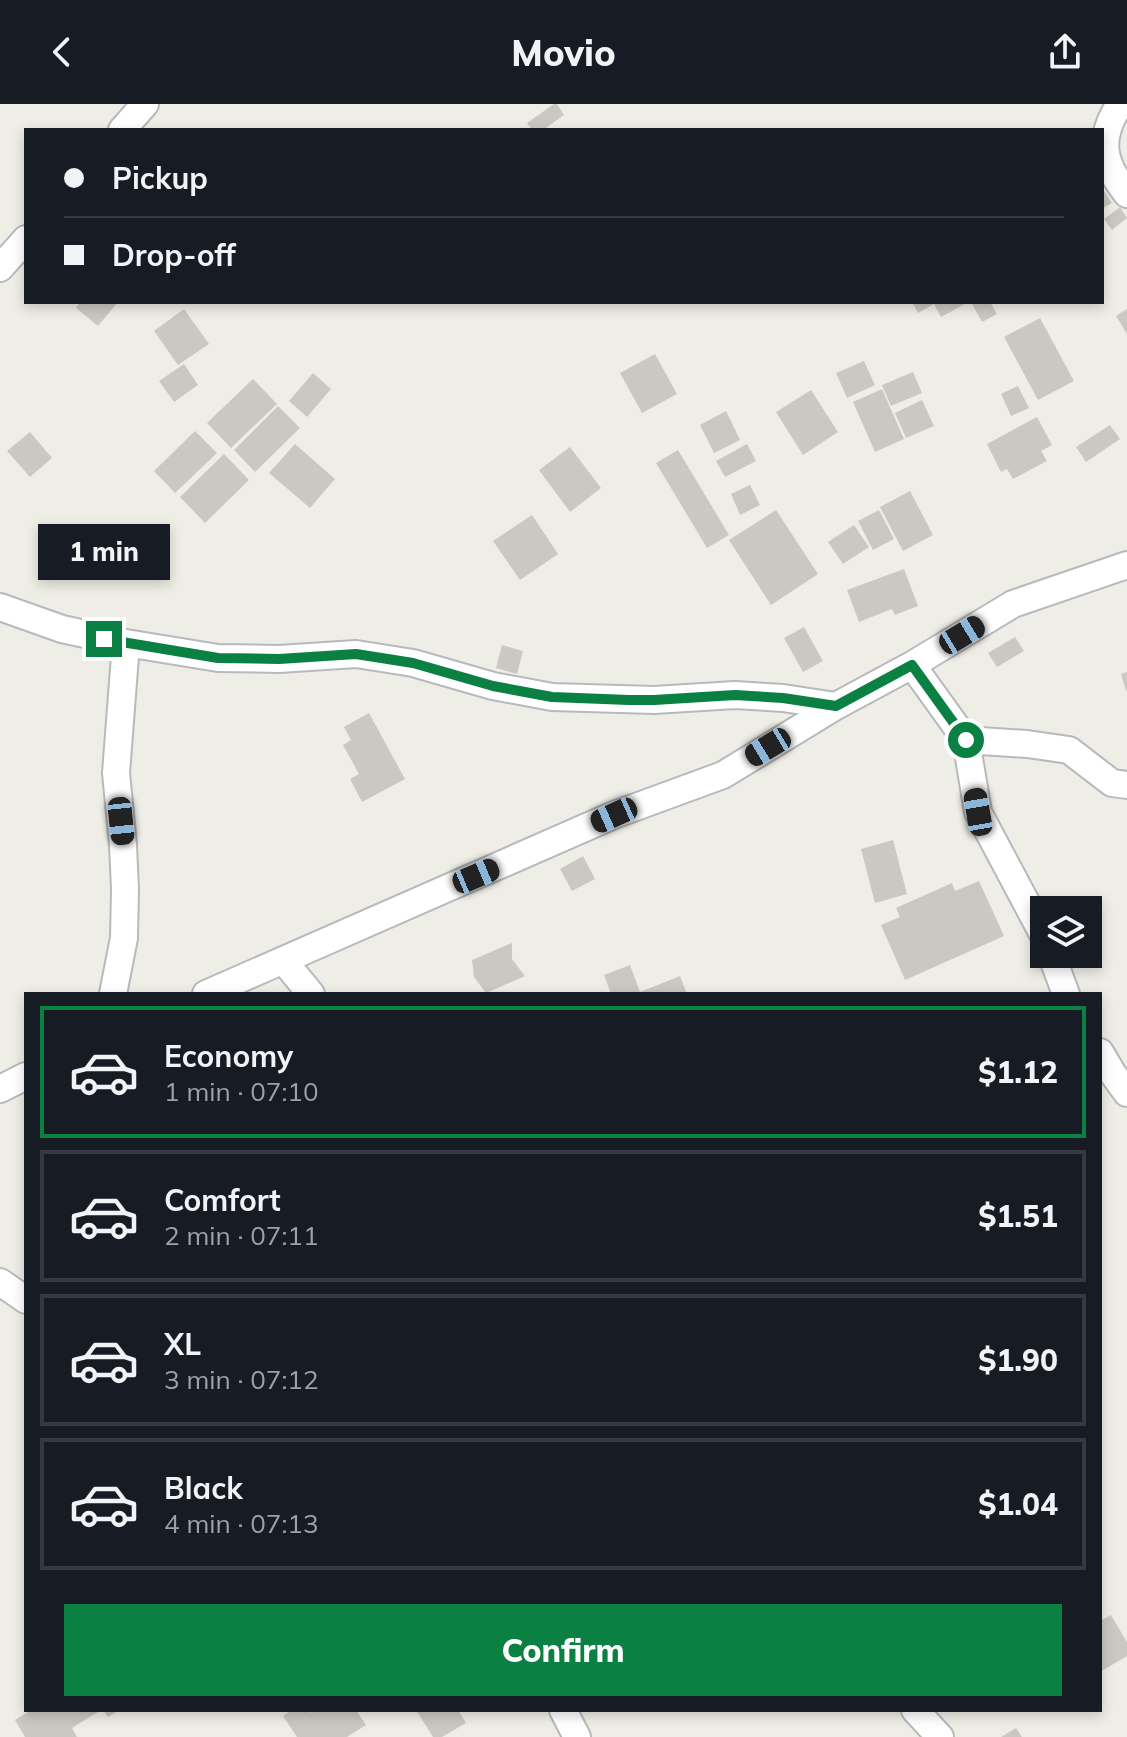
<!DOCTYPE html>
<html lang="en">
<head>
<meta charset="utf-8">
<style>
	:root { --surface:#171b24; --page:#242831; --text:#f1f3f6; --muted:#9ea1a6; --line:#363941; --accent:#0b8043 }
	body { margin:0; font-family:Mulish,sans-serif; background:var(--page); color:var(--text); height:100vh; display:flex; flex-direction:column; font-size:30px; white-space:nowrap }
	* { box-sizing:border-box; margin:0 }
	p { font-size:26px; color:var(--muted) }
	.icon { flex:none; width:44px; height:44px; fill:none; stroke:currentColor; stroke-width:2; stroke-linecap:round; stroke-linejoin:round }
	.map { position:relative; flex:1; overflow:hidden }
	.panel { position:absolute; left:24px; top:888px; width:1078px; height:720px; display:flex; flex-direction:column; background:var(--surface); border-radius:0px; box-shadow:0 4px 12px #0003 }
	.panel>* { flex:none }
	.hud { position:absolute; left:24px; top:24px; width:1080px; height:176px; border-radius:0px; box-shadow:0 4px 12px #0003; display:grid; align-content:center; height:176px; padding:0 40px; background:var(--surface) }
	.controls { position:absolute; left:1030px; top:792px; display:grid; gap:16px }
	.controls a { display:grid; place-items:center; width:72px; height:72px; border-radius:0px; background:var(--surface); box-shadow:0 4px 12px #0003; font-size:40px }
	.end { position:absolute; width:36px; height:36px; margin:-18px; border:10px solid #0b8043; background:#fff; box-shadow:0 0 0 4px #fff }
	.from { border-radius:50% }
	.bubble { position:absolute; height:56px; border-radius:0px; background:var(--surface); box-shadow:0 4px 12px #0003; font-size:26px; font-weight:800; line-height:56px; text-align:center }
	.car { position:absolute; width:24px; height:48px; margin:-24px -12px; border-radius:10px; box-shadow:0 0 6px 2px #0007; background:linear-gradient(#222 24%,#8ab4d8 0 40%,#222 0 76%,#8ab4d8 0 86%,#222 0) }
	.hud b { display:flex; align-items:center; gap:28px; height:76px; font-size:30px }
	.hud b+b { border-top:2px solid var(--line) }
	.hud i { width:20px; height:20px; background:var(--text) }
	ul { padding:14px 0 0; list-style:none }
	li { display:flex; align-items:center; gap:24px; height:132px; margin:0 16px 12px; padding:0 24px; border:4px solid var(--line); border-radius:0px }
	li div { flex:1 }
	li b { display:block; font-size:30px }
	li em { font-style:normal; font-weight:800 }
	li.active { border-color:var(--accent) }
	li>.icon { width:72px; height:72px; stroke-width:1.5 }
	.primary-button { display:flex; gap:16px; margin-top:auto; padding:16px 40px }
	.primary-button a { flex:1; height:92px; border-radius:0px; background:var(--accent); color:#fff; font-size:32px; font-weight:800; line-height:92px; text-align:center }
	header { display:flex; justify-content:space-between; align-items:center; height:104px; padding:0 40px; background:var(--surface); font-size:36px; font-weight:800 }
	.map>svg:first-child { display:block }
	.building { fill:#cac8c2 }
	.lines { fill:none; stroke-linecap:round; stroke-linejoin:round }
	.street-casing { stroke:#b8b9be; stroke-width:30 }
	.street { stroke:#fff; stroke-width:26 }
	.route { stroke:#0b8043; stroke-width:10 }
</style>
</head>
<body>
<header><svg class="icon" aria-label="back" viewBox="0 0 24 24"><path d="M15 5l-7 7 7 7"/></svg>Movio<svg class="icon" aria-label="share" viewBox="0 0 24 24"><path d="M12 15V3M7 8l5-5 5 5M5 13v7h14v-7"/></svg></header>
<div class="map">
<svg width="1127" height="1633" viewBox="0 0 1127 1633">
	<rect width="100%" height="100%" fill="#efeee6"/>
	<!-- building -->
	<path class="building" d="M 554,0 L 557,0 L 564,11 L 543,26 L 532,26 L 527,19 Z
		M 1102,84 L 1112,99 L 1102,105 Z
		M 1120,103 L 1127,114 L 1112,126 L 1104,115 Z
		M 80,198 L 118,198 L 98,222 L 76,204 Z
		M 912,198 L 969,198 L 941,213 L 934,200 L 918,209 Z
		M 971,198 L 990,198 L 997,210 L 982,218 Z
		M 184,205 L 209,240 L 178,261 L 154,227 Z
		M 1127,205 L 1127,230 L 1116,212 Z
		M 1040,214 L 1074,277 L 1038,296 L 1004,233 Z
		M 655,250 L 677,290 L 642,309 L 620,269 Z
		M 864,257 L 875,281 L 847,294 L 836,269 Z
		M 184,260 L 198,281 L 174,298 L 159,277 Z
		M 913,268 L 922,289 L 891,302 L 882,281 Z
		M 313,269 L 331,285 L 307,313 L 289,297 Z
		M 253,275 L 277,300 L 231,344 L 207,319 Z
		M 1018,282 L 1029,304 L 1011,312 L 1001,290 Z
		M 882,285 L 904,335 L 875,348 L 853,298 Z
		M 811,286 L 838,328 L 803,351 L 776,308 Z
		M 922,296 L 934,322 L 906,334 L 895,309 Z
		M 278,302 L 300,324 L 255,368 L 234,346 Z
		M 726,307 L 740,336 L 714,349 L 700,321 Z
		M 1037,313 L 1052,341 L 1041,347 L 1047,357 L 1013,375 L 1007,365 L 1001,368 L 987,340 Z
		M 1110,321 L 1120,335 L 1086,358 L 1076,343 Z
		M 195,327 L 217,349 L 175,389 L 154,367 Z
		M 30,328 L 52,354 L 30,373 L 7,347 Z
		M 295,340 L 335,375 L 310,404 L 269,369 Z
		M 747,340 L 756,357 L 725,373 L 716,357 Z
		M 570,343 L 601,384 L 570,408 L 539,366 Z
		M 678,346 L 729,431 L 707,444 L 656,359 Z
		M 224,350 L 249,376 L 205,419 L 180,393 Z
		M 750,381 L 760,401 L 740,411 L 731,390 Z
		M 910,387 L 933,431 L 903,447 L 880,403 Z
		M 776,406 L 818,470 L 771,501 L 729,436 Z
		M 879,406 L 894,435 L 873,446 L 858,417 Z
		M 532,411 L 558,450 L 520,476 L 493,437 Z
		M 854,421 L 869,443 L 843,460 L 828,438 Z
		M 904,465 L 918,502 L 895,511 L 892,505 L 859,518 L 847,486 Z
		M 804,523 L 823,557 L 803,568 L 784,534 Z
		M 1015,533 L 1024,547 L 997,563 L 988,549 Z
		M 502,541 L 523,547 L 517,570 L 496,564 Z
		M 1127,568 L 1127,586 L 1126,587 L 1121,570 Z
		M 369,609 L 405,675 L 362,698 L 350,675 L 359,670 L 343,641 L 351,636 L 344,623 Z
		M 893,736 L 907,790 L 875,799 L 861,745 Z
		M 583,752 L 595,775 L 572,787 L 560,765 Z
		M 979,777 L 1004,832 L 905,876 L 881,821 L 900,813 L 896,804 L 952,779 L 955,787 Z
		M 512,839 L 512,855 L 525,872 L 486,889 L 474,873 L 472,856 Z
		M 630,861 L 640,888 L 680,872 L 687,890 L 611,890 L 604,871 Z
		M 1111,1511 L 1127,1538 L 1127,1552 L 1100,1568 L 1100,1517 Z
		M 31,1606 L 101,1606 L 72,1624 L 77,1633 L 25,1633 L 15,1616 Z
		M 103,1606 L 119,1606 L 108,1613 Z
		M 292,1606 L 308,1606 L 310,1609 L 314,1606 L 356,1606 L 366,1621 L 347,1633 L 297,1633 L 283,1612 Z
		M 416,1606 L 458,1606 L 466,1619 L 442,1633 L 433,1633 Z
		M 1016,1624 L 1022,1633 L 1001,1633 Z"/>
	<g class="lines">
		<defs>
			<path id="street" d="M 1120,0 C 1097,35 1102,58 1127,90
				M 122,26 L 145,0
				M 0,164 L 26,135
				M 0,503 L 62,525 L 126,539 L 218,554 L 279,555 L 356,550 L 413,559 L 493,582 L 552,593 L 654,596 L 735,591 L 783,594 L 836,602
				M 912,561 L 966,636 L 978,708 L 1044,832
				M 966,636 L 1027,640 L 1069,646 L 1112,679 L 1127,681
				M 1051,850 L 1066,890
				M 283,856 L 311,890
				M 113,890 L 124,834 L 125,785 L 123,741 L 116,669 L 126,539
				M 206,890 L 614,711 L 723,671 L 836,602 L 912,561 L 1013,500 L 1127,461
				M 1100,948 L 1113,970 L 1127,989
				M 0,985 L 26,972
				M 0,1178 L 26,1196
				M 563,1606 L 577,1633
				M 915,1606 L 940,1633"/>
		</defs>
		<!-- street casing -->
		<use href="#street" class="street-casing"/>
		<!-- street -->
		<use href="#street" class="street"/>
	</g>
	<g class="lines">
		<!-- route -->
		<path class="route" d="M 104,535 L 218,554 L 279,555 L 356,550 L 413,559 L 493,582 L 552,593 L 629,596 L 654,596 L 735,591 L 783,594 L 836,602 L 912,561 L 966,636"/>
	</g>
</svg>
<div class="controls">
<a><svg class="icon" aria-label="layers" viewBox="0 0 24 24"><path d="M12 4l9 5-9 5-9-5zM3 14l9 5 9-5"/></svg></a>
</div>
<i class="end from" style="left:966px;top:636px"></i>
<i class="end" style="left:104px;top:535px"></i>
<div class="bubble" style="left:38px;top:420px;width:132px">1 min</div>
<i class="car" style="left:962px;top:531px;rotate:59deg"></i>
<i class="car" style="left:768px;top:643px;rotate:239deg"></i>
<i class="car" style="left:978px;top:708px;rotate:350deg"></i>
<i class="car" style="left:614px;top:711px;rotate:246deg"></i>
<i class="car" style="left:121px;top:717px;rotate:174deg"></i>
<i class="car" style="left:476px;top:772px;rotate:67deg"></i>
<div class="hud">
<b><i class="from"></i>Pickup</b>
<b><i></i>Drop-off</b>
</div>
<section class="panel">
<ul>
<li class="active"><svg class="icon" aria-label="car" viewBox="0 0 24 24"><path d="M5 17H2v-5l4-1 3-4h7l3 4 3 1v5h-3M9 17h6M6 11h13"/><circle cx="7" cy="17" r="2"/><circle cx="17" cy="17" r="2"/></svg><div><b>Economy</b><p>1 min · 07:10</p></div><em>$1.12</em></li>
<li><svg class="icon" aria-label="car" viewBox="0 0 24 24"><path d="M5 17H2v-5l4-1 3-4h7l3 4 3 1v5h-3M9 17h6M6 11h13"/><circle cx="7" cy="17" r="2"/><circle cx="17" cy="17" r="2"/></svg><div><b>Comfort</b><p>2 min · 07:11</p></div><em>$1.51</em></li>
<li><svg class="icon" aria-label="car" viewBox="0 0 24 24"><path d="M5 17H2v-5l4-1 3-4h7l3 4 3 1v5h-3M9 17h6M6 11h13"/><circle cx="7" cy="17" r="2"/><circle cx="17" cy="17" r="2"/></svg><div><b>XL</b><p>3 min · 07:12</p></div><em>$1.90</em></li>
<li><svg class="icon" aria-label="car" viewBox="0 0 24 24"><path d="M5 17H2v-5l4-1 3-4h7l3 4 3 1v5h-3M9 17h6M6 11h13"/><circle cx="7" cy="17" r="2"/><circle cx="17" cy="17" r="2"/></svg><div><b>Black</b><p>4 min · 07:13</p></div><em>$1.04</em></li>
</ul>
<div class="primary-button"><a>Confirm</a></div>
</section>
</div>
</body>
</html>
